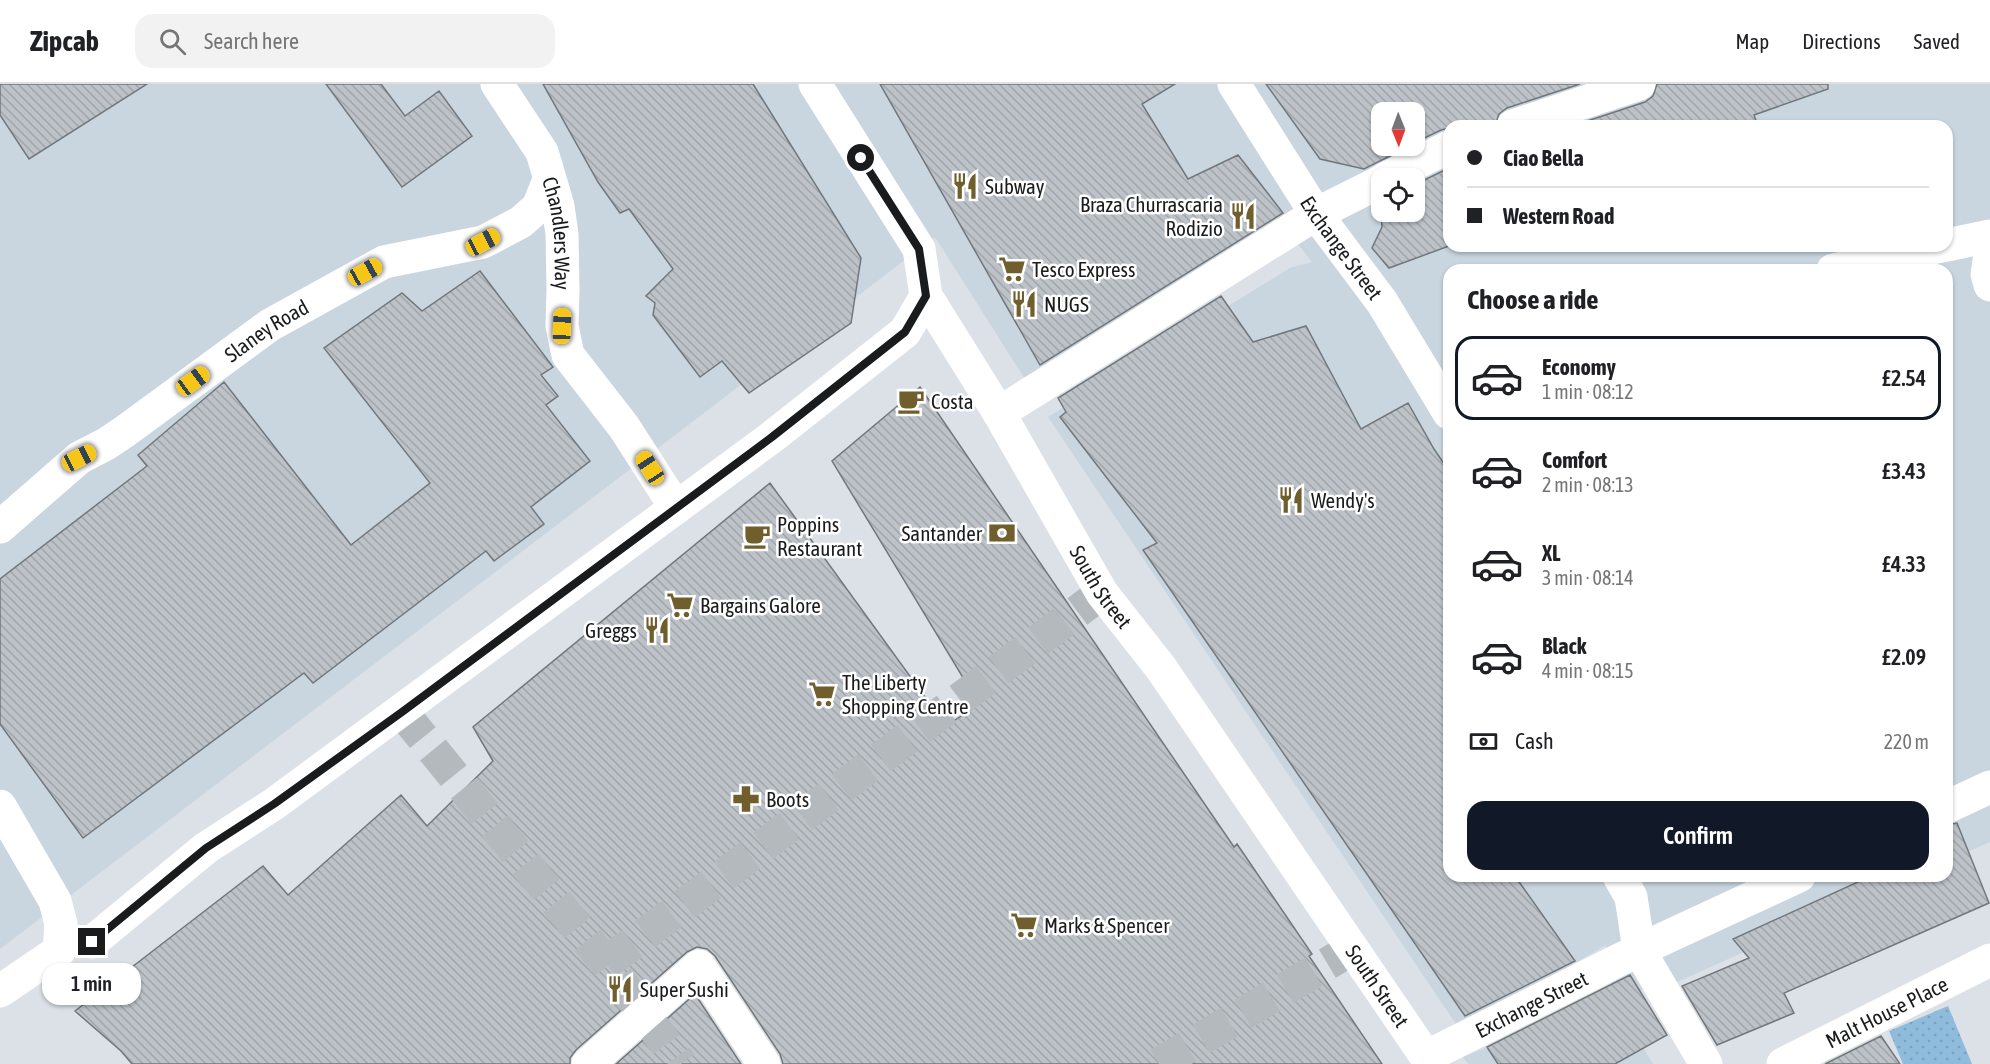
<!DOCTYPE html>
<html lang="en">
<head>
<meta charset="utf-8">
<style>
	:root { --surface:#fff; --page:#f2f2f2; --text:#202124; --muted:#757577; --line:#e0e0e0; --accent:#111827 }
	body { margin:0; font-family:"Asap Condensed",sans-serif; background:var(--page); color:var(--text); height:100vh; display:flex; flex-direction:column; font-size:22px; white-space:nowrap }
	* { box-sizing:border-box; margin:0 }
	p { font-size:20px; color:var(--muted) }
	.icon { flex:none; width:33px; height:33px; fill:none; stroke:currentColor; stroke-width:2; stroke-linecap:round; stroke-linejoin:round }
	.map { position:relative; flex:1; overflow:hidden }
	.sheet { position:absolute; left:1443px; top:180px; width:510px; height:618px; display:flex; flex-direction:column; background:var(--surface); border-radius:18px; box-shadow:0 2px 4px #0004 }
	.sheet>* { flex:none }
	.banner { position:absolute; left:1443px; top:36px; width:510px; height:132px; border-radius:18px; box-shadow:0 2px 4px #0004; display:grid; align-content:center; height:132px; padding:0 24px; background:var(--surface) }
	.needle { width:39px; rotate:179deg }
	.buttons { position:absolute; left:1371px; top:18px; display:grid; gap:12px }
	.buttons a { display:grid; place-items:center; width:54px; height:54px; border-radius:12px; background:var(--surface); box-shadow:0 2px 4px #0004; font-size:30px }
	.end { position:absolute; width:27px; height:27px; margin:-14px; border:8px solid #191b1d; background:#fff; box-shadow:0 0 0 3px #fff }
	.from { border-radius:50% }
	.bubble { position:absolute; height:42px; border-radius:18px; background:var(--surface); box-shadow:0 2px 4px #0004; font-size:20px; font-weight:600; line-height:42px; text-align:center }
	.car { position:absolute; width:18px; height:36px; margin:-18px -9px; border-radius:8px; box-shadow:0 0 4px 2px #0007; background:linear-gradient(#f5c518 24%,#345 0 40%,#f5c518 0 76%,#345 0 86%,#f5c518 0) }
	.banner b { display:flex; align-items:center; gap:21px; height:57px; font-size:22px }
	.banner b+b { border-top:2px solid var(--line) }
	.banner i { width:15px; height:15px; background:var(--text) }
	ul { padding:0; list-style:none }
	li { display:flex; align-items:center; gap:18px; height:84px; margin:0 12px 9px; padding:0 12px; border:3px solid transparent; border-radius:18px }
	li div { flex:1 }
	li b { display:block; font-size:22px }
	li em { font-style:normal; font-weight:600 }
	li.active { border-color:var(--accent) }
	li>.icon { width:54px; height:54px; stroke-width:1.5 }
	h2 { padding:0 24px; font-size:27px; line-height:72px }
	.pay { display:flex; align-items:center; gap:15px; height:66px; padding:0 24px; font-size:22px }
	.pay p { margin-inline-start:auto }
	.button { display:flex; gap:12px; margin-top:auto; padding:12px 24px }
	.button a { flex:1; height:69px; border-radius:18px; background:var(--accent); color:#fff; font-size:24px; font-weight:600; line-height:69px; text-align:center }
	header { display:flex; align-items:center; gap:36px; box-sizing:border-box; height:84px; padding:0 30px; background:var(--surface); border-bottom:2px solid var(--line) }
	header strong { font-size:28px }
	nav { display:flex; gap:33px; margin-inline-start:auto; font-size:21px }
	.search { width:420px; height:54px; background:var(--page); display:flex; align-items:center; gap:15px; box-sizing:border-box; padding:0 21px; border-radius:18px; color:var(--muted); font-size:22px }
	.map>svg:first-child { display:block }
	.built { fill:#c9d5df; fill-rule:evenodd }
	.grass { fill:url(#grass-dots) }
	.building { fill:url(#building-back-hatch); stroke:#71777b; stroke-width:1.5 }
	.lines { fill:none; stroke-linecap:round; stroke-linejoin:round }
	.minor-tunnel { stroke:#b4b9be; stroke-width:33; stroke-dasharray:33 16; stroke-linecap:butt }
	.minor { stroke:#fff; stroke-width:33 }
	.route { stroke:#191b1d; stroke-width:8 }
	.labels { text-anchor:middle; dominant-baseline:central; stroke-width:5; stroke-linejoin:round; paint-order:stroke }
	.poi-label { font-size:21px; fill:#191b1d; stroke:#fff; text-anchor:start }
	.street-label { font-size:21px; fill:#191b1d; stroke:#fff }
</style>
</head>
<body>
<header>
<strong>Zipcab</strong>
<div class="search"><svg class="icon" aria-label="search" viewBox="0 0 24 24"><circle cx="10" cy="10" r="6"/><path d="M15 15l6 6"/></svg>Search here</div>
<nav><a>Map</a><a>Directions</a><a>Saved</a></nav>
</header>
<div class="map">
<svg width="1990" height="980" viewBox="0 0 1990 980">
	<defs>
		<pattern id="grass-dots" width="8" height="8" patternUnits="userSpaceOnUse" patternTransform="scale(1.5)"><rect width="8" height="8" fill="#8fbbdc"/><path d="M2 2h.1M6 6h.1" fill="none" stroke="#7ba0bc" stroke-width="1.8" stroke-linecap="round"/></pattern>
		<pattern id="building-back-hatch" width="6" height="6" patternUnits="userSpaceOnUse" patternTransform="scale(1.5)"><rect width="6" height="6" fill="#bcc2c7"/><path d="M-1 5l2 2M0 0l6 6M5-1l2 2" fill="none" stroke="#a1a6aa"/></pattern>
	</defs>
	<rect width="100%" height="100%" fill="#dbe1e6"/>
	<!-- built -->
	<path class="built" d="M 0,0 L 1990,0 L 1990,758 L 1947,777 L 1947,186 L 1449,186 L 1449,792 L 1913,792 L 1675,899 L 1613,912 L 1653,980 L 1468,980 L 1463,973 L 1613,913 L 1606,861 L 1460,946 L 1048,333 L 1290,184 L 1312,178 L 1283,141 L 1028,300 L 935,153 L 0,865 ZM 1382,28 L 1414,28 L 1414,62 L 1382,62 ZM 1449,42 L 1947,42 L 1947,162 L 1449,162 ZM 1382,94 L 1414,94 L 1414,128 L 1382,128 Z"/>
	<!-- grass -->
	<path class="grass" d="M 1948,922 L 1972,980 L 1903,980 L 1889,947 Z"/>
	<!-- building -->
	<path class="building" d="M 0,0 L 147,0 L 29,75 L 0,31 Z
		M 326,0 L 381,0 L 405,32 L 439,7 L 472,52 L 402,103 Z
		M 543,0 L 753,0 L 861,174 L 851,239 L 749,309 L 722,277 L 700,293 L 653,231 L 655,219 L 646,212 L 673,185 L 629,125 L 620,129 L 598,98 Z
		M 880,0 L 1175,0 L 1142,20 L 1188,95 L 1238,71 L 1283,129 L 1040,281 Z
		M 1266,0 L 1580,0 L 1507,24 L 1499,30 L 1495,42 L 1449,42 L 1449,44 L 1441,46 L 1414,59 L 1414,28 L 1382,28 L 1382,62 L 1410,62 L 1364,85 L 1320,75 Z
		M 1657,0 L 1828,0 L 1828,5 L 1754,31 L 1758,42 L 1572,42 L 1645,18 L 1653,12 Z
		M 1449,84 L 1449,162 L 1389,184 L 1372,164 L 1382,143 L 1380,119 L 1382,128 L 1414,128 L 1414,101 Z
		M 480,187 L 553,283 L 541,291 L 558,312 L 546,321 L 590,377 L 531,423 L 544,440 L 494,477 L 486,467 L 313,599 L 304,589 L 83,754 L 0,640 L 0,495 L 147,382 L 138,371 L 224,298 L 351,461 L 430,399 L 324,264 L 402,209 L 422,227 Z
		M 1221,212 L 1253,258 L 1306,242 L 1361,345 L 1408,319 L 1434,365 L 1449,387 L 1449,792 L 1515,792 L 1575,877 L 1465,932 L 1143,466 L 1157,459 L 1060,333 L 1066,328 L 1058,314 Z
		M 920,303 L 1234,763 L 1237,760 L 1312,870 L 1309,872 L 1382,980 L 783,980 L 780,970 L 715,872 L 707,865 L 697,863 L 687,868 L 576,966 L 570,974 L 570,980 L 132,980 L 121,967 L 75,927 L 263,782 L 288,811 L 401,711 L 427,742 L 493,677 L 473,643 L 770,399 L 946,642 L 979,620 L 832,377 Z
		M 1957,739 L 1989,819 L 1784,909 L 1794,929 L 1717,961 L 1682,902 L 1749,874 L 1733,855 L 1871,792 L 1947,792 L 1947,741 Z
		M 1630,891 L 1667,951 L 1615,980 L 1498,980 L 1487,963 Z
		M 695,910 L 741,980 L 616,980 Z
		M 1881,952 L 1900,980 L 1825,980 Z"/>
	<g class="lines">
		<!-- minor-tunnel -->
		<path class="minor-tunnel" d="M 402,628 L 606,879 L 681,980
			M 606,879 L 1102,509
			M 1159,980 L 1352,865"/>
		<!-- minor -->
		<g class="minor">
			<path id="s1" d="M 497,0 L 542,68 L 558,122 L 562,150 L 563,205 L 562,242 L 568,271 L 624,343 L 676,424"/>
			<path id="s2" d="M 815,0 L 919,165 L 926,212 L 999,329 L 1102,509 L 1161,584 L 1431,980"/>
			<path id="s3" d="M 1234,0 L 1316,130 L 1382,218 L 1449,329"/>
			<path d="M 1513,42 L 1639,0"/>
			<path d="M 1386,94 L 1449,63"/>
			<path d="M 1947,161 L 1990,152"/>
			<path d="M 1990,171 L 1987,190 L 1990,201"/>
			<path d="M 1833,186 L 1942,162"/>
			<path d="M 999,329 L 1316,130 L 1382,97"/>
			<path id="s4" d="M 0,443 L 79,374 L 106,360 L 124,348 L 270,241 L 384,178 L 483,158 L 521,138 L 538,123 L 549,96"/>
			<path d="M 0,722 L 55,817 L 61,840 L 59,867 L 0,907"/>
			<path d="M 1947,723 L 1990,703"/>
			<path d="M 1619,792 L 1631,813 L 1639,866 L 1706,980"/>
			<path d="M 92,858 L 206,764 L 274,720 L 772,353 L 905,248 L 926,212"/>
			<path id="s5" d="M 1426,973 L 1639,866 L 1799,792"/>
			<path d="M 588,980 L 699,882 L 764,980"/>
			<path id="s6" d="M 1783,980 L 1990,876"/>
		</g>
	</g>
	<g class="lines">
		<!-- route -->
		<path class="route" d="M 92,858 L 206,764 L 274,720 L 402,628 L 772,353 L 905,248 L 926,212 L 919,165 L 861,74"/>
	</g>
	<!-- icons -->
	<defs>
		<symbol id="restaurant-bare" viewBox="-9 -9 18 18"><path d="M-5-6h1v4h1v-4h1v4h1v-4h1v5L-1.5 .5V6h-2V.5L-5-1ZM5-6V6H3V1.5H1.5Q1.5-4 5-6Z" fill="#705f2d" stroke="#fff" stroke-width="2.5" paint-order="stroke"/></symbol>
		<symbol id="supermarket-bare" viewBox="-9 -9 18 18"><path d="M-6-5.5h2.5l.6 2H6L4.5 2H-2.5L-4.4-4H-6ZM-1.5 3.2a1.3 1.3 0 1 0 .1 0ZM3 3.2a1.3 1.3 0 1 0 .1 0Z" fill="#705f2d" stroke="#fff" stroke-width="2.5" paint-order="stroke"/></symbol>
		<symbol id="cafe-bare" viewBox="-9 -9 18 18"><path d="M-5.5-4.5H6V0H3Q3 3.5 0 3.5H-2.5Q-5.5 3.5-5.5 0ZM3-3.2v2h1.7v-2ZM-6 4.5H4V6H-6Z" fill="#705f2d" stroke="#fff" stroke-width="2.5" paint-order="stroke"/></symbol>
		<symbol id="bank-bare" viewBox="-9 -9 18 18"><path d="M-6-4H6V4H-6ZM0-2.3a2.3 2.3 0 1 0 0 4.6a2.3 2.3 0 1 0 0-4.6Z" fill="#705f2d" stroke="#fff" stroke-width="2.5" paint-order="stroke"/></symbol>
		<symbol id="pharmacy-bare" viewBox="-9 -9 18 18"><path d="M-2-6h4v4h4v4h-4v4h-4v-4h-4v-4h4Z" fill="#705f2d" stroke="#fff" stroke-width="2.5" paint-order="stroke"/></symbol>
	</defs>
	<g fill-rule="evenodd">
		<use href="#restaurant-bare" x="946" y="83" width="38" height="38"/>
		<use href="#restaurant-bare" x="1224" y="113" width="38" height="38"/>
		<use href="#supermarket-bare" x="993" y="166" width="38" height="38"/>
		<use href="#restaurant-bare" x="1005" y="201" width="38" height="38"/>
		<use href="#cafe-bare" x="892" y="298" width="38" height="38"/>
		<use href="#restaurant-bare" x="1272" y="397" width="38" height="38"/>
		<use href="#bank-bare" x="983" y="430" width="38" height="38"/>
		<use href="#cafe-bare" x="738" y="433" width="38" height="38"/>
		<use href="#supermarket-bare" x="661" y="502" width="38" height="38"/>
		<use href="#restaurant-bare" x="638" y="527" width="38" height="38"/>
		<use href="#supermarket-bare" x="803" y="591" width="38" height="38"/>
		<use href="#pharmacy-bare" x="727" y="696" width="38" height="38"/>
		<use href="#supermarket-bare" x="1005" y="822" width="38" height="38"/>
		<use href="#restaurant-bare" x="601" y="886" width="38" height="38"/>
	</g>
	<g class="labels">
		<!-- poi labels -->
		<g class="poi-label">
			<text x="985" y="102">Subway</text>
			<text x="1223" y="120" text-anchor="end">Braza Churrascaria<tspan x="1223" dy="24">Rodizio</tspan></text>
			<text x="1032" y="185">Tesco Express</text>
			<text x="1044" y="220">NUGS</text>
			<text x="931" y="317">Costa</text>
			<text x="1311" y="416">Wendy's</text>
			<text x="777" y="440">Poppins<tspan x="777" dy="24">Restaurant</tspan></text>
			<text x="982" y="449" text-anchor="end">Santander</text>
			<text x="700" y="521">Bargains Galore</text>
			<text x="637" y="546" text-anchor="end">Greggs</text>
			<text x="842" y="598">The Liberty<tspan x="842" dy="24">Shopping Centre</tspan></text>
			<text x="766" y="715">Boots</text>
			<text x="1044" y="841">Marks &amp; Spencer</text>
			<text x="640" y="905">Super Sushi</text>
		</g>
		<!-- street labels -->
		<g class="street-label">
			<text stroke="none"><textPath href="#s1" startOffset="165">Chandlers Way</textPath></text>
			<text stroke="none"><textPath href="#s3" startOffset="196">Exchange Street</textPath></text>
			<text stroke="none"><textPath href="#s4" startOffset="332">Slaney Road</textPath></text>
			<text stroke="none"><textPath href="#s2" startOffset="582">South Street</textPath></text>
			<text stroke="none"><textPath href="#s2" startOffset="1068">South Street</textPath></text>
			<text stroke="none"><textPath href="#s5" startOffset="118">Exchange Street</textPath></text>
			<text stroke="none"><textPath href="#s6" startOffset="116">Malt House Place</textPath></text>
		</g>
	</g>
</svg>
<div class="buttons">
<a><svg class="needle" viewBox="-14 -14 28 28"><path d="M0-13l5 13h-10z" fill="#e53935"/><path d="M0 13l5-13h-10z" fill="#757577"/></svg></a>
<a><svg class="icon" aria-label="locate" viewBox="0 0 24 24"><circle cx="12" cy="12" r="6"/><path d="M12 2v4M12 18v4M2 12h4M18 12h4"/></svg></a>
</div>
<i class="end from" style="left:861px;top:74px"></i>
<i class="end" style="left:92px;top:858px"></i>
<div class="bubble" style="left:42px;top:879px;width:99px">1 min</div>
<i class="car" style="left:483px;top:158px;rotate:62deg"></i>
<i class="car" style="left:365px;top:188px;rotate:61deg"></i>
<i class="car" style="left:562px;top:242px;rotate:2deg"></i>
<i class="car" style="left:193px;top:297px;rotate:54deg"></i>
<i class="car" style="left:79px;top:374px;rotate:63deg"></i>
<i class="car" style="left:650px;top:384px;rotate:327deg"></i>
<div class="banner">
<b><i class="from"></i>Ciao Bella</b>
<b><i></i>Western Road</b>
</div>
<section class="sheet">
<h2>Choose a ride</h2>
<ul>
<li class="active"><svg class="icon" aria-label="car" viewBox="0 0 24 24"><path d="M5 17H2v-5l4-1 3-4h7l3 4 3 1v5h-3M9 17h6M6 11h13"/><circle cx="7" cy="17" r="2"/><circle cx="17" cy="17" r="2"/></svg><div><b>Economy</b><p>1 min · 08:12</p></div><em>£2.54</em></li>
<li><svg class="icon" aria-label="car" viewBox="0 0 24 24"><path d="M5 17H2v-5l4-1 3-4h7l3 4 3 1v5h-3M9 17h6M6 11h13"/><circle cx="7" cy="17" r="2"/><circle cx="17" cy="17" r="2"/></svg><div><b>Comfort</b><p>2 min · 08:13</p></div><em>£3.43</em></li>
<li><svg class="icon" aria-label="car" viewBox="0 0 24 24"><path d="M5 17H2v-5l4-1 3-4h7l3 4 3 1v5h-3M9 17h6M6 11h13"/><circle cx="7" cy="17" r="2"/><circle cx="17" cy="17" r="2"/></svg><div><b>XL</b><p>3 min · 08:14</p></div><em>£4.33</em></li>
<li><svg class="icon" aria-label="car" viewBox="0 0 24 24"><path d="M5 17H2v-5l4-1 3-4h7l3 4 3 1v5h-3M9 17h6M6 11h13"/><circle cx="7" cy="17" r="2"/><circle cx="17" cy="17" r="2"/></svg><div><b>Black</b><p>4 min · 08:15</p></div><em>£2.09</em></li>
</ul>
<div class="pay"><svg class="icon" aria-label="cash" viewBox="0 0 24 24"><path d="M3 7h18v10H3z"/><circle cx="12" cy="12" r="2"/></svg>Cash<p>220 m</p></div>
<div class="button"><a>Confirm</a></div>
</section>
</div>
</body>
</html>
